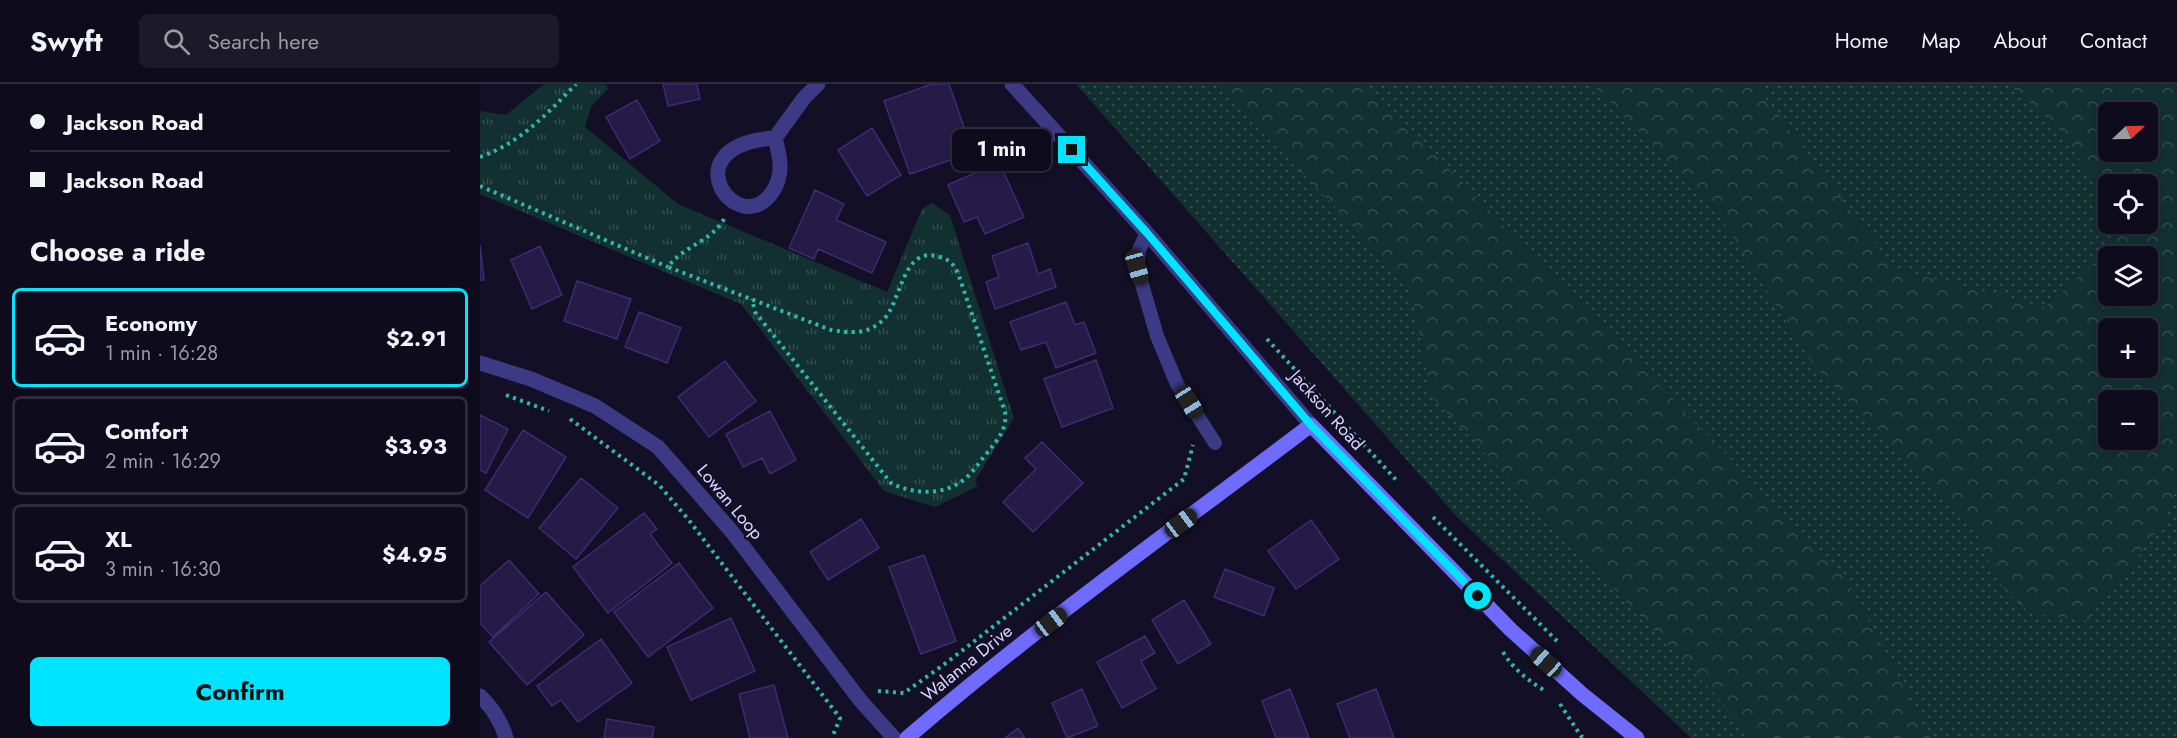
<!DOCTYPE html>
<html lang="en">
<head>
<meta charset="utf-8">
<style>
	:root { --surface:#0e0b1c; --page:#1c1929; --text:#f1f3f6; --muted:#9b9ba3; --line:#2e2b3b; --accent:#00e5ff }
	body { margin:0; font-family:Jost,sans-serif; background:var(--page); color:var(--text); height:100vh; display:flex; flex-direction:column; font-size:22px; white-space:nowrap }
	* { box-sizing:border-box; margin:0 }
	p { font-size:20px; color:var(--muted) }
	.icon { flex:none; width:33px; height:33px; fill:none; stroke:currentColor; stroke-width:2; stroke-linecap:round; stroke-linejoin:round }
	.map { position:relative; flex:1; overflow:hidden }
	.drawer { display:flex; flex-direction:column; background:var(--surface); width:480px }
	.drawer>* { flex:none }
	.banner { display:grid; align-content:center; height:132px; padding:0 30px; background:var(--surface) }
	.needle { width:39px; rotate:68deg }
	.controls { position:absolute; left:1618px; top:18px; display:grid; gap:12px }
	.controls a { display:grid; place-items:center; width:60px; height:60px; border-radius:9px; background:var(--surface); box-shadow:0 3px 9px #0003,0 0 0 2px var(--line); font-size:30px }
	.end { position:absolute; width:27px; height:27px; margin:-14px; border:8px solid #00e5ff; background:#111; box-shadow:0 0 0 3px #111 }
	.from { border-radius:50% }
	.bubble { position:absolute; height:42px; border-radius:9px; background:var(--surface); box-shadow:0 3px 9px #0003,0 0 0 2px var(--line); font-size:20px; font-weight:700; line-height:42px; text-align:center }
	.car { position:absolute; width:18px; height:36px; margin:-18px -9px; border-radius:8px; box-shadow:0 0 4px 2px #0007; background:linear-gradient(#222 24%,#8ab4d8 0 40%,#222 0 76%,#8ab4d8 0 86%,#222 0) }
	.banner b { display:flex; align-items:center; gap:21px; height:57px; font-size:22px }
	.banner b+b { border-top:2px solid var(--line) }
	.banner i { width:15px; height:15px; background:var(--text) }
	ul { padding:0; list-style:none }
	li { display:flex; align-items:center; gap:18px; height:99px; margin:0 12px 9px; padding:0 18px; border:3px solid var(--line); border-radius:9px }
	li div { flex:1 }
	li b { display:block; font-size:22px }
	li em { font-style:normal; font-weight:700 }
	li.on { border-color:var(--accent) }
	li>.icon { width:54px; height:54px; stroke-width:1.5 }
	h2 { padding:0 30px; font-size:27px; line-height:72px }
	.primary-button { display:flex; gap:12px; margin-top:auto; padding:12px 30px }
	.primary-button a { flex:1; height:69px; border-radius:9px; background:var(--accent); color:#111; font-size:24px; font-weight:700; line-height:69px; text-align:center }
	header { display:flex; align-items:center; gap:36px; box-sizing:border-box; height:84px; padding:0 30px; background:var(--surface); border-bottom:2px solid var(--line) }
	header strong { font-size:28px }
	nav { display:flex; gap:33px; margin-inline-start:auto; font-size:21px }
	.search { width:420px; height:54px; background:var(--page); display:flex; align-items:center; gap:15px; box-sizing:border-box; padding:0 21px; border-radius:9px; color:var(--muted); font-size:22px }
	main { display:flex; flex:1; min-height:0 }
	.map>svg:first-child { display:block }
	.grass { fill:url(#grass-dots); fill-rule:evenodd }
	.forest { fill:url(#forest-crowns); fill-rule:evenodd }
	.park { fill:url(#park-tufts) }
	.building { fill:#241b47; stroke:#3b2d73; stroke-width:1.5 }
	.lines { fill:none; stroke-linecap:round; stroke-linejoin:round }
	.path { stroke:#2fb8b0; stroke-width:4; stroke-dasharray:3 4.5; stroke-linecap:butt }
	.lane { stroke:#3d3a85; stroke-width:14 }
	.street { stroke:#3d3a85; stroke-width:15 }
	.secondary { stroke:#6f6bff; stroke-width:15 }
	.route { stroke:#00e5ff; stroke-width:8 }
	.labels { text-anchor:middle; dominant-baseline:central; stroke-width:5; stroke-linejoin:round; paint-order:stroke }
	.street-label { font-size:18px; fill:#d9d4ff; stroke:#130f26 }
</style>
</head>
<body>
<header>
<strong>Swyft</strong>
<div class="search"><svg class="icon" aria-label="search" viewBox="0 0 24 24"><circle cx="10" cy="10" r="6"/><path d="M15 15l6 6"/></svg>Search here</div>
<nav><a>Home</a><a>Map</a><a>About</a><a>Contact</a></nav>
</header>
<main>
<section class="drawer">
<div class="banner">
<b><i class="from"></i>Jackson Road</b>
<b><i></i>Jackson Road</b>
</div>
<h2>Choose a ride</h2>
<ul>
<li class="on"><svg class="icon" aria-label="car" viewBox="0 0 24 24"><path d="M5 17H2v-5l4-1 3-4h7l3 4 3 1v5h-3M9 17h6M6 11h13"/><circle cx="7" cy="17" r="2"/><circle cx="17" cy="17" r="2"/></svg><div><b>Economy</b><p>1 min · 16:28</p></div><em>$2.91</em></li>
<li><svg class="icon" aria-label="car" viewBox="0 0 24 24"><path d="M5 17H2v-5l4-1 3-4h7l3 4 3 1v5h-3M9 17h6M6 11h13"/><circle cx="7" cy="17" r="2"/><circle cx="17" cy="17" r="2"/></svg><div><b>Comfort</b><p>2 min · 16:29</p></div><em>$3.93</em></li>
<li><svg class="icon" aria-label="car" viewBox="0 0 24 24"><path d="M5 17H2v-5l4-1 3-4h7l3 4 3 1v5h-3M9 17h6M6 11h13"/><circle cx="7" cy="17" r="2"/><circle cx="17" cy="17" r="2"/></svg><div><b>XL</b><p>3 min · 16:30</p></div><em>$4.95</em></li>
</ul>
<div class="primary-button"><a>Confirm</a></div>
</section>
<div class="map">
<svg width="1697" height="654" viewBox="0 0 1697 654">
	<defs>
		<pattern id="grass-dots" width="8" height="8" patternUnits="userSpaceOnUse" patternTransform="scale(1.5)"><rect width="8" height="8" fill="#12302f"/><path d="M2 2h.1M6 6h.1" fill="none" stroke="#344d4e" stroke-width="1.8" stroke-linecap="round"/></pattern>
		<pattern id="forest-crowns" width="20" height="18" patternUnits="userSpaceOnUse" patternTransform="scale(1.5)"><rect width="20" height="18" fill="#12302f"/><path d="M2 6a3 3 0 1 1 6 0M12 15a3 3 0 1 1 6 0" fill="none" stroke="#344d4e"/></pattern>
		<pattern id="park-tufts" width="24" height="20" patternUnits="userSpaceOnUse" patternTransform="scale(1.5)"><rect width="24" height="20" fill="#12302f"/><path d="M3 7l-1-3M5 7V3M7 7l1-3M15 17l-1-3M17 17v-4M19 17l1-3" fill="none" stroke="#344d4e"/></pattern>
	</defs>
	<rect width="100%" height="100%" fill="#130f26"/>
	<!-- grass -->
	<path class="grass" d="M 596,0 L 1697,0 L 1697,654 L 1211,654 L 977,433 ZM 1629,28 L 1668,28 L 1668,68 L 1629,68 ZM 1629,100 L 1668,100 L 1668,140 L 1629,140 ZM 1629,172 L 1668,172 L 1668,212 L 1629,212 ZM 1629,244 L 1668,244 L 1668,284 L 1629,284 ZM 1629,316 L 1668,316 L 1668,356 L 1629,356 Z"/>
	<!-- forest -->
	<path class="forest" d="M 735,0 L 886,0 L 1366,494 L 1450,654 L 1276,654 L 952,313 L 929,199 Z
		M 1112,0 L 1275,0 L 1415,185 L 1565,223 L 1630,164 L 1633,140 L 1668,140 L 1668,100 L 1629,100 L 1629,119 L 1575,40 L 1527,0 L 1697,0 L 1697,404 L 1682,441 L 1607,537 L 1549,529 L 1519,499 L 1492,440 L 1335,283 L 1236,126 ZM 1629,28 L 1668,28 L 1668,68 L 1629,68 ZM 1629,172 L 1668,172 L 1668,212 L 1629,212 ZM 1629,244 L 1668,244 L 1668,284 L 1629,284 ZM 1629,316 L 1668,316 L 1668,356 L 1629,356 Z"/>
	<!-- park -->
	<path class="park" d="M 64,0 L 126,0 L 128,5 L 111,23 L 105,43 L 198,120 L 407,208 L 442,125 L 452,119 L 470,131 L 534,334 L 495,397 L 498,402 L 455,423 L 404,407 L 261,220 L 0,110 L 0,27 L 26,31 Z"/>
	<!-- building -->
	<path class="building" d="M 183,0 L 217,0 L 220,15 L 188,22 Z
		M 452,0 L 469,0 L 485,46 L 478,48 L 485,71 L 430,90 L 404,17 Z
		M 157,16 L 180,57 L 150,75 L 126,33 Z
		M 392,44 L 421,91 L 387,112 L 358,66 Z
		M 519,78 L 544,133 L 505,150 L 497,133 L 484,138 L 468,101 Z
		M 335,106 L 364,120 L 356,136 L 406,158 L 392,189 L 338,165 L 334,175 L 309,164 Z
		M 548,159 L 558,190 L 570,185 L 576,203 L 515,225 L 506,198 L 519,193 L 512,172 Z
		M 0,161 L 4,196 L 0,196 Z
		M 60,162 L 82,211 L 52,225 L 31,176 Z
		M 97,197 L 151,215 L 137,255 L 84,237 Z
		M 586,218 L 595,241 L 604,238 L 616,269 L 576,284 L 566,258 L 541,266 L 530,238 Z
		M 159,228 L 201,244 L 187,279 L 145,263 Z
		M 616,276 L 633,324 L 582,343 L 564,295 Z
		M 245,277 L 276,317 L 229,353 L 198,313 Z
		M 290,327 L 316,376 L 290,390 L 282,374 L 263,383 L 246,350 Z
		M 0,331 L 28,345 L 6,389 L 0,386 Z
		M 43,346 L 86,373 L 48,434 L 5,406 Z
		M 562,358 L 603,399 L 553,448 L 523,418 L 556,385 L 545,374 Z
		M 101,394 L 138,424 L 96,475 L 59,444 Z
		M 164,429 L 177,445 L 170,450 L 192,479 L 128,529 L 93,483 Z
		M 381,435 L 399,464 L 348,496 L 330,468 Z
		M 831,436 L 859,475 L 816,505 L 788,467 Z
		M 444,471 L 476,557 L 441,570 L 409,483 Z
		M 29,476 L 59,510 L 13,553 L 0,539 L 0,502 Z
		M 199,479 L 233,524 L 168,573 L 134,528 Z
		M 745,485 L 794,504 L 784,532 L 734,513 Z
		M 66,508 L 104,551 L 47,601 L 9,558 Z
		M 704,516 L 731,560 L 698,580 L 672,536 Z
		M 251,534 L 275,587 L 211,616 L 187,563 Z
		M 665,552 L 675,569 L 661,577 L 676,605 L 642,624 L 617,578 Z
		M 121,555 L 152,599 L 98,638 L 81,616 L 72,622 L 57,602 Z
		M 294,601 L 308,654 L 270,654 L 259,610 Z
		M 602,605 L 618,642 L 587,654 L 572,619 Z
		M 810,605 L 829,654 L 796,654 L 782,617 Z
		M 896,605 L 914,654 L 870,654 L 857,620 Z
		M 127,635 L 174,643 L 172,654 L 124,654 Z
		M 538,644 L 545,654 L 525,654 Z"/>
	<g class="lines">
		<!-- path -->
		<path class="path" d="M 0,73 C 40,59 67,30 96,0
			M 0,102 L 188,183
			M 244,135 C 231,158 203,162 188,183 L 351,246 C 370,249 388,251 403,236 C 422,218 422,160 460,173 C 471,176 475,182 479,192 L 525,328 C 527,346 518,355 507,369 C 500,377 494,387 486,394 C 465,412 434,411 411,399 L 275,228 L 272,215
			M 787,255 L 918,398
			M 26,311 L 69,327
			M 90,335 L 179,401 L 208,435 L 360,634 L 352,654
			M 953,433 L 1077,557
			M 1023,568 C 1034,586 1048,596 1065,607
			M 398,607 L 424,609 L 466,579 L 704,395 L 713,361
			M 1080,620 L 1101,652 L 1106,654"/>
		<!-- lane -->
		<path class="lane" d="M 667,149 L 659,166 L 657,183 L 677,252 L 697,300 L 735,359"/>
		<!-- street -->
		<path class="street" d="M 532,0 L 667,149 L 831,341
			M 295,54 C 300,72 304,90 293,107 C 259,160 187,61 295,54 Z
			M 295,54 L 324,14 L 338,0
			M 0,279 L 51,295 L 115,322 L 178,363 L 253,449 L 380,616 L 414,654
			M 0,612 C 12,623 22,639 26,654"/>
		<!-- secondary -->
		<path class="secondary" d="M 427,654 C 556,543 696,443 831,341 L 1031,546 L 1102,610 L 1157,654"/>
	</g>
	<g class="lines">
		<!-- route -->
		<path class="route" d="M 592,66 L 667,149 L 831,341 L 998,512"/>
	</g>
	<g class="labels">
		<!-- street labels -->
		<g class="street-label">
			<text transform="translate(847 326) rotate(48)">Jackson Road</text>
			<text transform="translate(250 418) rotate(50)">Lowan Loop</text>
			<text transform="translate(487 579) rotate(-39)">Walanna Drive</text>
		</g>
	</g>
</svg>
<div class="controls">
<a><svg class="needle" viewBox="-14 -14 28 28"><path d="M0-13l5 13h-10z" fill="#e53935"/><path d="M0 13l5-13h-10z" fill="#9b9ba3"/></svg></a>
<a><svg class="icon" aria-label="locate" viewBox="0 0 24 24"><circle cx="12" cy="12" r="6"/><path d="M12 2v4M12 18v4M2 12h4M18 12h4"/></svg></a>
<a><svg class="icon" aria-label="layers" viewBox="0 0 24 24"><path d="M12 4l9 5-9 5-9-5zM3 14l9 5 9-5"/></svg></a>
<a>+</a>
<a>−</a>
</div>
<i class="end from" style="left:998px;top:512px"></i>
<i class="end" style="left:592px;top:66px"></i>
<div class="bubble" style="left:472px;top:45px;width:99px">1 min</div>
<i class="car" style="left:657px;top:183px;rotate:164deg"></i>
<i class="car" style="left:709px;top:318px;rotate:148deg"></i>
<i class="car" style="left:701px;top:439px;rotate:53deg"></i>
<i class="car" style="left:571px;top:538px;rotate:53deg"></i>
<i class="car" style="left:1066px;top:578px;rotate:312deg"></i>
</div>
</main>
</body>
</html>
